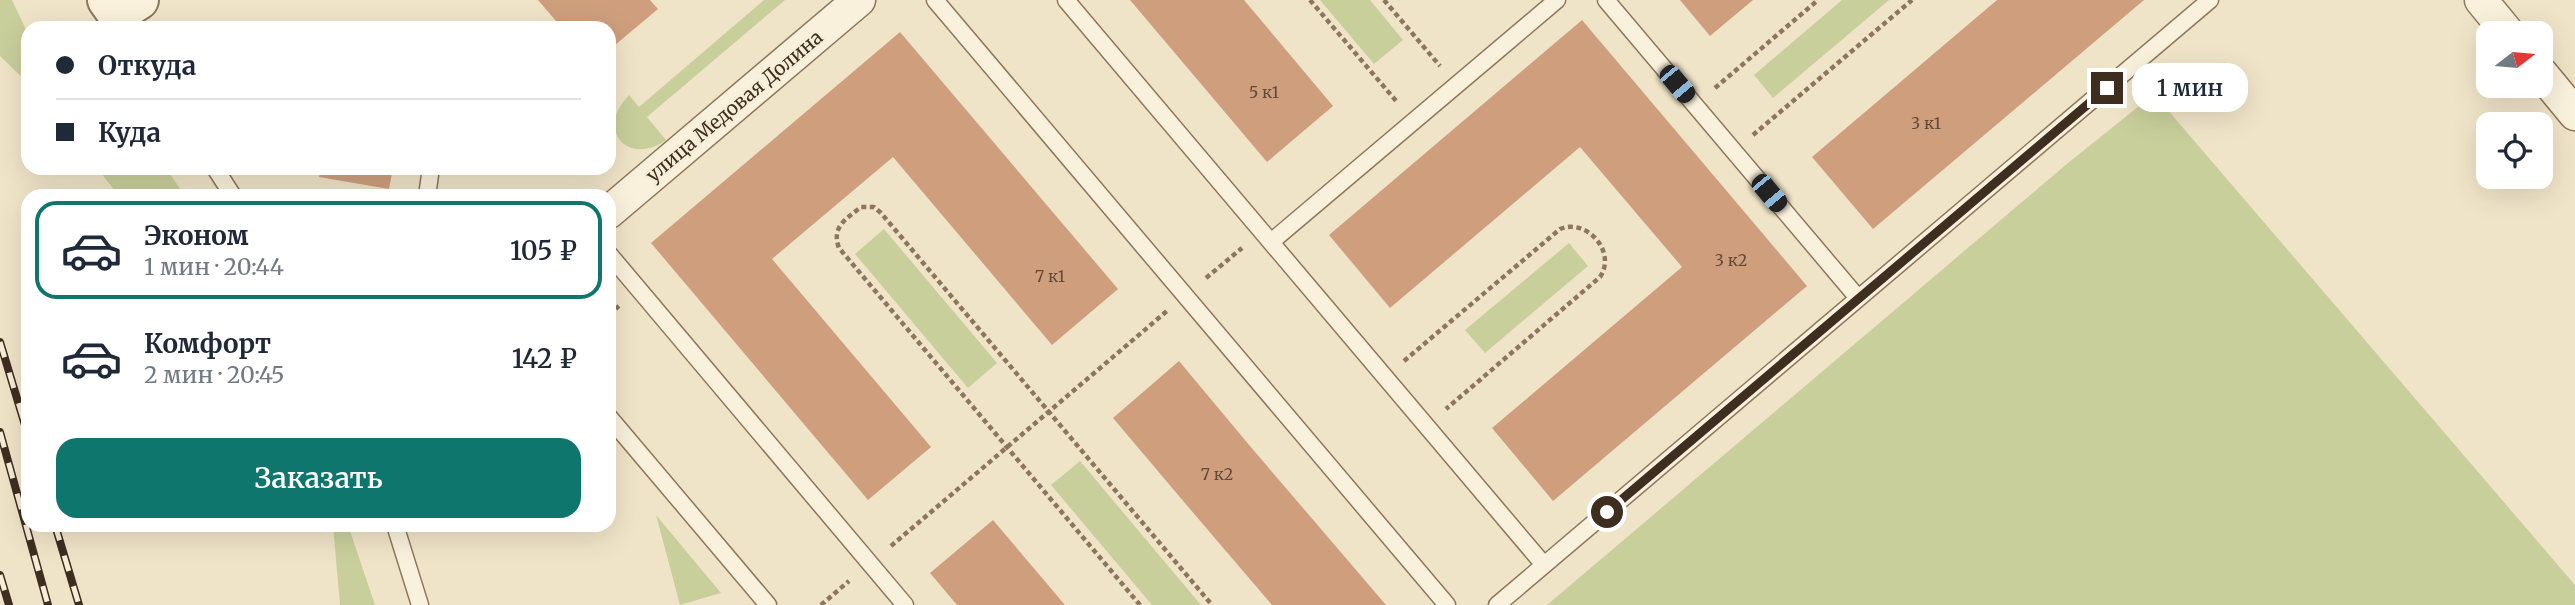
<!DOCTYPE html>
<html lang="ru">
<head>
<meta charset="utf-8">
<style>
	:root { --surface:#fff; --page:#f2f2f3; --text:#1f2937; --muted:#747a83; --line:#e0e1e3; --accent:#0f766e }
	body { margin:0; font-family:Merriweather,serif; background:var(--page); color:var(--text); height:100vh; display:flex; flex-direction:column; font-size:26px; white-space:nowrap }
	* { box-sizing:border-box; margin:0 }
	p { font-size:23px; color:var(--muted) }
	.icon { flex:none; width:38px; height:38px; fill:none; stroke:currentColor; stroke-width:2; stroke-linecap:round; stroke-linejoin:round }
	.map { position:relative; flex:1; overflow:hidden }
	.panel { position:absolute; left:21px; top:189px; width:595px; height:343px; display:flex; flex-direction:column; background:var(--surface); border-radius:21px; box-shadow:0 7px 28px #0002 }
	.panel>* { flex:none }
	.hud { position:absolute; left:21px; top:21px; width:595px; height:154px; border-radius:21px; box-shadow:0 7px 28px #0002; display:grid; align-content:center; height:154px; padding:0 35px; background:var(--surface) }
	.needle { width:46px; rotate:74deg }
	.buttons { position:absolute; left:2476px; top:21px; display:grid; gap:14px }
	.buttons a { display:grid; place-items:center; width:77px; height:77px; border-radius:14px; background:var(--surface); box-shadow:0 7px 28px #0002; font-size:35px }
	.end { position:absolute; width:32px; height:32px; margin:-16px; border:9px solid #3d2e20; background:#fff; box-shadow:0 0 0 4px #fff }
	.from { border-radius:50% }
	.bubble { position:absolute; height:49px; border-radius:21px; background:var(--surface); box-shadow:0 7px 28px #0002; font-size:23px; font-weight:600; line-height:49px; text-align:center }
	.car { position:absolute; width:21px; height:42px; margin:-21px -10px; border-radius:9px; box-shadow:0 0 5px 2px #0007; background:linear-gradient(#222 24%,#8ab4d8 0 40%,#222 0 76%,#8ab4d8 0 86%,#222 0) }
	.hud b { display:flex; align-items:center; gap:24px; height:66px; font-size:26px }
	.hud b+b { border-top:2px solid var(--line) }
	.hud i { width:18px; height:18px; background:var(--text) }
	ul { padding:12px 0 0; list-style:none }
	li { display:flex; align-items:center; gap:21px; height:98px; margin:0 14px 10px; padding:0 21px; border:4px solid transparent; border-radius:21px }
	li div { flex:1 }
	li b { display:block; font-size:26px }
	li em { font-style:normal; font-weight:600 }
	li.on { border-color:var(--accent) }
	li>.icon { width:63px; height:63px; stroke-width:1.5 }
	.button { display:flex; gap:14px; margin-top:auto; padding:14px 35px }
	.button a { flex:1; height:80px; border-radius:21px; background:var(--accent); color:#fff; font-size:28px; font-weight:600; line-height:80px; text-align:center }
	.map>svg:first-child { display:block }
	.green { fill:#c9cf9b }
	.building { fill:#cf9f7d }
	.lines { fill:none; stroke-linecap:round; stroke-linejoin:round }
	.service-casing { stroke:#8d765c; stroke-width:19 }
	.minor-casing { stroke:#8d765c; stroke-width:35 }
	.tertiary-casing { stroke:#8d765c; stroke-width:42 }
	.path { stroke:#8d765c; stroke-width:4.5; stroke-dasharray:5 3.5; stroke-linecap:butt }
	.service { stroke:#faf1dc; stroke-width:16 }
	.minor { stroke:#faf1dc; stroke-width:32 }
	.tertiary { stroke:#faf1dc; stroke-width:38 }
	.rail-casing { stroke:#3d2e20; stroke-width:8 }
	.rail { stroke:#f7eed8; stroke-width:5; stroke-dasharray:16; stroke-linecap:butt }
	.route { stroke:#3d2e20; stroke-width:9 }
	.labels { text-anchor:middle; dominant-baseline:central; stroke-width:5; stroke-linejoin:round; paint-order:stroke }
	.number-label { font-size:16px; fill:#624a37 }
	.street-label { font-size:19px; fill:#3d2e20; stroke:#f7eed8 }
</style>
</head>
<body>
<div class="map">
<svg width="2575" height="605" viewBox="0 0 2575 605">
	<rect width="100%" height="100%" fill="#f0e4c8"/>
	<!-- green -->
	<path class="green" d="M 0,0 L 12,0 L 28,34 L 28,83 L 0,56 Z
		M 764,0 L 785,0 L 647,117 L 666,140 C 646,156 612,152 615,120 C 616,110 623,102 629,95 L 639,107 Z
		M 1320,0 L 1370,0 L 1403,40 L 1374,64 Z
		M 1842,0 L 1889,0 L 1773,98 L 1754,75 Z
		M 2154,94 L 2575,585 L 2575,605 L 1547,605 L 2068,163 Z
		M 97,168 L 166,168 L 185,196 L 119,196 Z
		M 884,229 L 997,363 L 968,388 L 855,254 Z
		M 1569,243 L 1588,266 L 1485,353 L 1465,330 Z
		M 1080,461 L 1201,605 L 1152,605 L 1051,485 Z
		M 656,515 L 721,593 L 680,605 Z
		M 333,525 L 348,525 L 375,605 L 340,605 Z"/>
	<!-- building -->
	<path class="building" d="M 538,0 L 650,0 L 658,9 L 609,50 L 609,28 L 562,28 Z
		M 1130,0 L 1244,0 L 1333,106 L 1267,162 Z
		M 1680,0 L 1753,0 L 1710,36 Z
		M 1997,0 L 2144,0 L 1873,229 L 1812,157 Z
		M 1582,20 L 1807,286 L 1553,501 L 1492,428 L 1682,267 L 1580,147 L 1390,308 L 1329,235 Z
		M 900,32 L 1118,289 L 1052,345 L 893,157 L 772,259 L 931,447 L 868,500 L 651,243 Z
		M 321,168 L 393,168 L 389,189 L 319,177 Z
		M 1179,361 L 1250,446 L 1386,605 L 1272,605 L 1184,502 L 1113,418 Z
		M 993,520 L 1065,605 L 957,605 L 930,573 Z"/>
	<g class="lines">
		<defs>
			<path id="service" d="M 935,0 L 1447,605
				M 1066,0 L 1544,565
				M 1606,0 L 1858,298
				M 215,168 L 233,196
				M 427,196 L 431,168
				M 1271,242 L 1557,0
				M 609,254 L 905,605
				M 609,417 L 768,605
				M 395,525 L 420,605
				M 1497,605 L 2210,0"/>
			<path id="minor" d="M 2481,0 L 2508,33
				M 2541,73 L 2575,114
				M 609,212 L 859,0"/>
			<path id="tertiary" d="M 107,0 L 117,14 L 139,0"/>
		</defs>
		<!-- service casing -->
		<use href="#service" class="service-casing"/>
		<!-- minor casing -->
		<use href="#minor" class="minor-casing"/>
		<!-- tertiary casing -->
		<use href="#tertiary" class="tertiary-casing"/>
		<!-- path -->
		<path class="path" d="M 1310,0 L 1397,102
			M 1384,0 L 1440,66
			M 1715,88 L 1818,0
			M 1753,135 L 1912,0
			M 1206,278 L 1242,248
			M 609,314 L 619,306
			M 1404,361 L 1560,229 C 1587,218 1617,252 1600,277 L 1446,409
			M 891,546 L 1167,311
			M 821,605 L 849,581
			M 1140,605 L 839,248 C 831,227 846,219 861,207 L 874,207 L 881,213 L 1212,605"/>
		<!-- service -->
		<use href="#service" class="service"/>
		<!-- minor -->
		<use href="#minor" class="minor"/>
		<!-- tertiary -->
		<use href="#tertiary" class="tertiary"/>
		<defs>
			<path id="rail" d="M 0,342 L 28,435
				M 0,432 L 48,605
				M 55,525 L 79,605
				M 0,575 L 9,605"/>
		</defs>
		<!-- rail casing -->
		<use href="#rail" class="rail-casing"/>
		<!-- rail -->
		<use href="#rail" class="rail"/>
	</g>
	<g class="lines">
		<!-- route -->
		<path class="route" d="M 1607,512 L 2107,88"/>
	</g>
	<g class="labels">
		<!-- number labels -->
		<g class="number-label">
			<text x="1264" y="92">5 к1</text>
			<text x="1926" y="123">3 к1</text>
			<text x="1731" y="260">3 к2</text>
			<text x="1050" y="276">7 к1</text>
			<text x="1217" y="474">7 к2</text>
		</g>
		<!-- street labels -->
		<g class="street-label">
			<text transform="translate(734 106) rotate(-40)">улица Медовая Долина</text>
		</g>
	</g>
</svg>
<div class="buttons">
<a><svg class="needle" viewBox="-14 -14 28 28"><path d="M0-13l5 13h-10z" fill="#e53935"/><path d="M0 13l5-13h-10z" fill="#747a83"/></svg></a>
<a><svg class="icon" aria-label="locate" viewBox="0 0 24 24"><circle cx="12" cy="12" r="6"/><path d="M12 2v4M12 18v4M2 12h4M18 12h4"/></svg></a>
</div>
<i class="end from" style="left:1607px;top:512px"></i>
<i class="end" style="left:2107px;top:88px"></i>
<div class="bubble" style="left:2132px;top:63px;width:116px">1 мин</div>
<i class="car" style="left:1677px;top:84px;rotate:140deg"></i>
<i class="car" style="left:1769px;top:193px;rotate:140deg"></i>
<div class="hud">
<b><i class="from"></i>Откуда</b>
<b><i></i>Куда</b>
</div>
<section class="panel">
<ul>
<li class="on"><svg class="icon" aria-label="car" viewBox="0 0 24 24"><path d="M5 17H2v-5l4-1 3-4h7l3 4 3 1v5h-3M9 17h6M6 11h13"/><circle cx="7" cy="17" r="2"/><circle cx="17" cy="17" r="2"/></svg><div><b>Эконом</b><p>1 мин · 20:44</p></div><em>105 ₽</em></li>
<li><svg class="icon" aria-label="car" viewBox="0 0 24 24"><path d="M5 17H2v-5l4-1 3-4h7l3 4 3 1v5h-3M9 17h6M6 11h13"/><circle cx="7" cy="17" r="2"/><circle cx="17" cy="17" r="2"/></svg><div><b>Комфорт</b><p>2 мин · 20:45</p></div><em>142 ₽</em></li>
</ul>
<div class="button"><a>Заказать</a></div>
</section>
</div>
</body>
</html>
